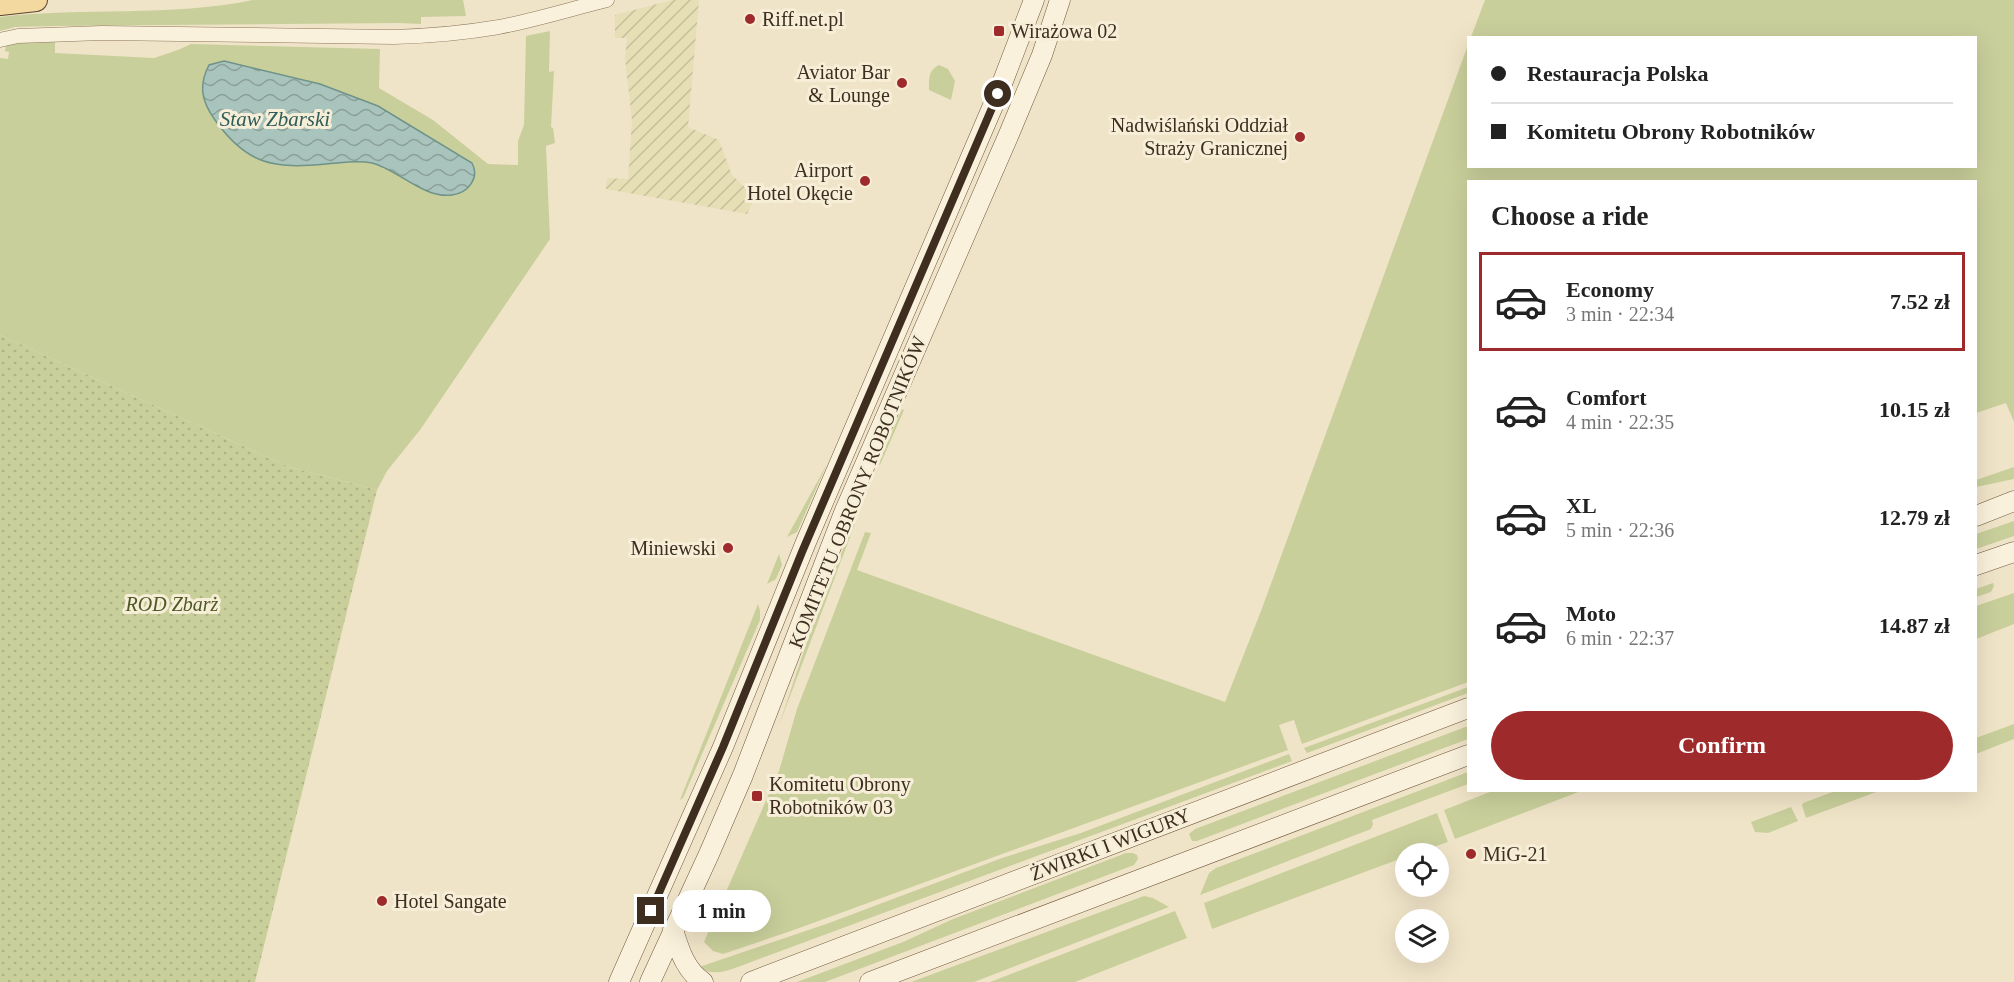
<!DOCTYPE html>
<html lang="en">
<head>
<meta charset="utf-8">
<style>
	:root { --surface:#fff; --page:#f2f2f2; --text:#222; --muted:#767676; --line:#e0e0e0; --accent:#9e2a2b }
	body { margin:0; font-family:Georgia,serif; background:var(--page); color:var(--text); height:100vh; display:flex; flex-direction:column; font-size:22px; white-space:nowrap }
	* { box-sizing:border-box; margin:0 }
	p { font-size:20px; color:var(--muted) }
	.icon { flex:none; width:33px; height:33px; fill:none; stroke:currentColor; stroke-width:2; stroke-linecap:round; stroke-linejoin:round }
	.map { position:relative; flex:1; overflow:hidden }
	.sheet { position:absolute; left:1467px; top:180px; width:510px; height:612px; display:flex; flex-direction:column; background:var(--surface); border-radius:0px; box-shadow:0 6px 24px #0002 }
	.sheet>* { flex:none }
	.banner { position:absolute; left:1467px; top:36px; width:510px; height:132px; border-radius:0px; box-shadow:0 6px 24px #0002; display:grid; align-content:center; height:132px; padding:0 24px; background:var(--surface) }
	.fabs { position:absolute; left:1395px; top:843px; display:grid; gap:12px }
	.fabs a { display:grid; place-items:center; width:54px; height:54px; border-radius:50%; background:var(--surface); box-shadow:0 6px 24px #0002; font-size:30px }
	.end { position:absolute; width:27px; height:27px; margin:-14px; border:8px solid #3d2e20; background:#fff; box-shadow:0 0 0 3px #fff }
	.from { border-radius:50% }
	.bubble { position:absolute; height:42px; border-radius:21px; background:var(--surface); box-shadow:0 6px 24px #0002; font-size:20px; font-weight:600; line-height:42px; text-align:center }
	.banner b { display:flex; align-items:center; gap:21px; height:57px; font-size:22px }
	.banner b+b { border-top:2px solid var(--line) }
	.banner i { width:15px; height:15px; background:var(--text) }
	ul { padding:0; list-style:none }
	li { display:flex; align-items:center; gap:18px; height:99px; margin:0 12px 9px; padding:0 12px; border:3px solid transparent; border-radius:0px }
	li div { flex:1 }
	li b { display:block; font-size:22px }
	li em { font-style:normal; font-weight:600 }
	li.active { border-color:var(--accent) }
	li>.icon { width:54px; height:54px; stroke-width:1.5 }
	h2 { padding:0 24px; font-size:27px; line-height:72px }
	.action { display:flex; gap:12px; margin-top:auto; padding:12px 24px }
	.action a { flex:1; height:69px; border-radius:36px; background:var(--accent); color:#fff; font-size:24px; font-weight:600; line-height:69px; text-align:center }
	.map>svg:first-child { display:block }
	.farmland { fill:url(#farmland-furrows) }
	.grass { fill:#c9cf9b }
	.garden { fill:url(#garden-dots) }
	.water { fill:url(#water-waves); stroke:#6f938a; stroke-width:1.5 }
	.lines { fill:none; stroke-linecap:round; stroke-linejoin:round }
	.street-casing { stroke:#8d765c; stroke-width:15 }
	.secondary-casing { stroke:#6f573f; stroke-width:21 }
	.primary-casing { stroke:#5b4430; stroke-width:24 }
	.street { stroke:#faf1dc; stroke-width:14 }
	.secondary { stroke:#faf1dc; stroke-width:20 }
	.primary { stroke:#f3d9a0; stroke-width:22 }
	.route { stroke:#3d2e20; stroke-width:8 }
	.poi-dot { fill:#9e2a2b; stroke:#f7eed8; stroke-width:2 }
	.labels { text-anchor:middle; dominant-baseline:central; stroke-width:6; stroke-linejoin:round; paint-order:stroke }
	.poi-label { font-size:20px; fill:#3d2e20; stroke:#f7eed8; text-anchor:start }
	.street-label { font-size:20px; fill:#3d2e20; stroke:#f7eed8 }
	.park-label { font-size:20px; font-style:italic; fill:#4d5a26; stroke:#f7eed8 }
	.water-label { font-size:21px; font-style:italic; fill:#2f5d5a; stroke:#f7eed8 }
</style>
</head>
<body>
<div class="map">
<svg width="2014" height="982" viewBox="0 0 2014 982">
	<defs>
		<pattern id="farmland-furrows" width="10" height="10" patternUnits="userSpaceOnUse" patternTransform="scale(1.5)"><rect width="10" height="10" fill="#e6deb5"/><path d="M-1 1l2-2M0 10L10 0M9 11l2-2" fill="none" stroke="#c6bf9b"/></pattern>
		<pattern id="garden-dots" width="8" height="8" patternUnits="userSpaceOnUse" patternTransform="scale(1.5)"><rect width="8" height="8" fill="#c9cf9b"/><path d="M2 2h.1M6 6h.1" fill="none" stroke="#aeb285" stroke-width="1.8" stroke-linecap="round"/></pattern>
		<pattern id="water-waves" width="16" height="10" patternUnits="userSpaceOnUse" patternTransform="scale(1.5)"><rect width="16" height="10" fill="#a9c4bc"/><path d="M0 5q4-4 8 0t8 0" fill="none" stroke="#8ba098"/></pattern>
	</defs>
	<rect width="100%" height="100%" fill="#f0e4c8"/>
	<!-- farmland -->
	<path class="farmland" d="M 672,0 L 699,0 L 688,127 L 719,140 L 732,175 L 755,197 L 747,214 L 606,189 L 607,178 L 628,179 L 632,121 L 625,58 L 627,38 L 615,38 L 615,15 Z"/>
	<!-- grass -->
	<path class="grass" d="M 253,0 L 463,0 L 466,16 L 421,17 L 421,24 L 399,23 L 53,26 L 15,27 L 0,31 L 0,17 C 84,7 170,17 253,0 Z
		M 1485,0 L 2014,0 L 2014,422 L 2006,403 L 1976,413 L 1976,182 L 1468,182 L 1468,682 L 1302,744 L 1294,720 L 1279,725 L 1288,750 L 791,931 L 723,954 L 713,951 L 704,942 L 779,771 L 797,709 L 865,532 L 871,533 L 857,570 L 1225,702 L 1261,611 L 1468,45 L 1468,166 L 1976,166 L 1976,38 L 1471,37 Z
		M 550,31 L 549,72 L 554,71 L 551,127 L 553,128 L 555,143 L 546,146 L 550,239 L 420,430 L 387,471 L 377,490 L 289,467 L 0,335 L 0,58 L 8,59 L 9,52 L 5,51 L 6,45 L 19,43 L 55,41 L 55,53 L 154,58 L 178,50 L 191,44 L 380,49 L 379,88 L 433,120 L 488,164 L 518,165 L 518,141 L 524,125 L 526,36 Z
		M 939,65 L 948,69 L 955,81 L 951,100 L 929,90 C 929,79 928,70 939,65 Z
		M 902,409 L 904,410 L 880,465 L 878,464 Z
		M 827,464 L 797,532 L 787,537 Z
		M 2014,467 L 2014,479 L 1976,487 L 1976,480 Z
		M 2014,521 L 2014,536 L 1976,549 L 1976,534 Z
		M 853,524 L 855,524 L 778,728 L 812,627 Z
		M 779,554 L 782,565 L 776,579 L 767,584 Z
		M 1993,583 L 1994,586 L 1991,592 L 1976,597 L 1976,589 Z
		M 2014,593 L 2014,624 L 1976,639 L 1976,606 Z
		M 758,604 L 760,611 L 760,620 L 683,798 L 680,800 Z
		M 1468,687 L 1468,693 L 1307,753 L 1304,748 Z
		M 2014,724 L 2014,739 L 1976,754 L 1976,738 Z
		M 1468,726 L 1468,739 L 1197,841 L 1192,841 L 1189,834 L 1195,829 Z
		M 1289,754 L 1292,761 L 738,967 C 724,972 712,976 699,967 L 829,923 L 1002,858 L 1081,833 Z
		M 1468,772 L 1468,784 L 1372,820 L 1373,824 L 1371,829 L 1200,895 L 1209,873 L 1216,868 Z
		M 1495,790 L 1581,790 L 1581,791 L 1455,839 L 1444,810 Z
		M 1835,791 L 1835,790 L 1879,791 L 1806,818 L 1802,805 L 1803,803 Z
		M 1791,807 L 1798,821 L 1768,833 L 1755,832 L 1751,822 Z
		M 1437,813 L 1448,842 L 1416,853 L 1406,854 L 1405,857 L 1212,929 L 1204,903 Z
		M 1126,853 L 1133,853 L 1137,855 L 1138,859 L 1134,865 L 825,982 L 797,982 L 903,942 L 953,919 Z
		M 1144,896 L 1153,898 L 1169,907 L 974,982 L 911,982 Z
		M 1175,911 L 1187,938 L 1075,982 L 990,982 Z"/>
	<!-- garden -->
	<path class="garden" d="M 0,335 L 289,467 L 377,490 L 255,982 L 0,982 Z"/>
	<!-- water -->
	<path class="water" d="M 224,61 L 320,84 L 378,106 L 472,163 C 480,178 468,193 452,195 C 424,199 397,169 372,163 C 357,160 341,163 326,164 C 274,169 247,165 215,120 C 202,102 198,86 209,65 Z"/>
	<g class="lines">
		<defs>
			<path id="street" d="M 0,40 L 18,36 L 102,33 L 394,37 C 429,36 464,33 499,27 C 535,20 571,9 607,0"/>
			<path id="secondary" d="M 1976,516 L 2014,501
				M 1976,565 L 2014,552
				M 673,930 C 679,949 685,970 703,982
				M 619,982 L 723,747 L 806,542 L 998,94 L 1034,0
				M 650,982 L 709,854 L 743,775 L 844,513 L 1009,134 L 1042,55 L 1060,0
				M 751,982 L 1468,708
				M 870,982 L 1468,755"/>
			<path id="primary" d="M 0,4 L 36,0"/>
		</defs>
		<!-- street casing -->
		<use href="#street" class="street-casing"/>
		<!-- secondary casing -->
		<use href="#secondary" class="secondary-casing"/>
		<!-- primary casing -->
		<use href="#primary" class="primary-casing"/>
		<!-- street -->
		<use href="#street" class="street"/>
		<!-- secondary -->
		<use href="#secondary" class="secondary"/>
		<!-- primary -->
		<use href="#primary" class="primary"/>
	</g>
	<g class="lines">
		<!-- route -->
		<path class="route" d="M 651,911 L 723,747 L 802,552 L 998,94"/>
	</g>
	<!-- markers -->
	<g class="poi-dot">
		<circle cx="750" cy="19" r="6"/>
		<rect x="993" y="25" width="12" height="12" rx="3"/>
		<circle cx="902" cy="83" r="6"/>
		<circle cx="1300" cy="137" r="6"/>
		<circle cx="865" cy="181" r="6"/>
		<circle cx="728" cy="548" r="6"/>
		<rect x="751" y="790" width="12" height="12" rx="3"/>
		<circle cx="1471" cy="854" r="6"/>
		<circle cx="382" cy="901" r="6"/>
	</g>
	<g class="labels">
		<!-- poi labels -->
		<g class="poi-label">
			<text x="762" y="19">Riff.net.pl</text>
			<text x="1011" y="31">Wirażowa 02</text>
			<text x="890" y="72" text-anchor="end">Aviator Bar<tspan x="890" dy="23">&amp; Lounge</tspan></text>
			<text x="1288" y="125" text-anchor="end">Nadwiślański Oddział<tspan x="1288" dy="23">Straży Granicznej</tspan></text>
			<text x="853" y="170" text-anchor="end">Airport<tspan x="853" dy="23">Hotel Okęcie</tspan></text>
			<text x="716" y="548" text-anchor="end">Miniewski</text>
			<text x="769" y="784">Komitetu Obrony<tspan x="769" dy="23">Robotników 03</tspan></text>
			<text x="1483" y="854">MiG-21</text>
			<text x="394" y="901">Hotel Sangate</text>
		</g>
		<!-- street labels -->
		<g class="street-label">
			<text transform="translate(857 492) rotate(-68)">KOMITETU OBRONY ROBOTNIKÓW</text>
			<text transform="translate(1110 844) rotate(-21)">ŻWIRKI I WIGURY</text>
		</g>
		<!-- park labels -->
		<g class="park-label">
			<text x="172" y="604">ROD Zbarż</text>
		</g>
		<!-- water labels -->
		<g class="water-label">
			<text x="275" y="119">Staw Zbarski</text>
		</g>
	</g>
</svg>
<div class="fabs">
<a><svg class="icon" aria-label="locate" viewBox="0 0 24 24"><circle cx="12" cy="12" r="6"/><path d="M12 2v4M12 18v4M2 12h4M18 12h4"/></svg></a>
<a><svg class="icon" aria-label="layers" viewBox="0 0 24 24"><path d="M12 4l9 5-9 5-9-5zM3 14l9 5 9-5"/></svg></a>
</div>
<i class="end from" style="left:998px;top:94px"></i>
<i class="end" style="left:651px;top:911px"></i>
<div class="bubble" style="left:672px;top:890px;width:99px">1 min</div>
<div class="banner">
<b><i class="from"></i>Restauracja Polska</b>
<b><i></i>Komitetu Obrony Robotników</b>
</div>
<section class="sheet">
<h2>Choose a ride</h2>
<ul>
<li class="active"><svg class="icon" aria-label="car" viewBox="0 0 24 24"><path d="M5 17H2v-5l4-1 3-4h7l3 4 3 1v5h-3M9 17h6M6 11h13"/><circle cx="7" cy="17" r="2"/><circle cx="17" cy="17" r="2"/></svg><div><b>Economy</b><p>3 min · 22:34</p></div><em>7.52 zł</em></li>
<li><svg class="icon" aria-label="car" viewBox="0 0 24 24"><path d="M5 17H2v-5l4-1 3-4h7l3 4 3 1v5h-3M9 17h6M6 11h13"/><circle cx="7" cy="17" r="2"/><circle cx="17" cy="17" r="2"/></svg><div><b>Comfort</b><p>4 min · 22:35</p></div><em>10.15 zł</em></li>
<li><svg class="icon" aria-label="car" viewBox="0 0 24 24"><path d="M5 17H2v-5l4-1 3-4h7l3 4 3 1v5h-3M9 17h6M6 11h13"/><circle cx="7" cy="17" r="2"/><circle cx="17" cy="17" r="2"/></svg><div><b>XL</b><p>5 min · 22:36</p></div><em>12.79 zł</em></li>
<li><svg class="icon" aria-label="car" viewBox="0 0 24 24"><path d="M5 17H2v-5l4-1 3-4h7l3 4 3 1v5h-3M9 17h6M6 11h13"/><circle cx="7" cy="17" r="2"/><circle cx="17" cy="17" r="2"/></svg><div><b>Moto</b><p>6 min · 22:37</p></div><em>14.87 zł</em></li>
</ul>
<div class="action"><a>Confirm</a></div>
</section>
</div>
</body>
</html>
